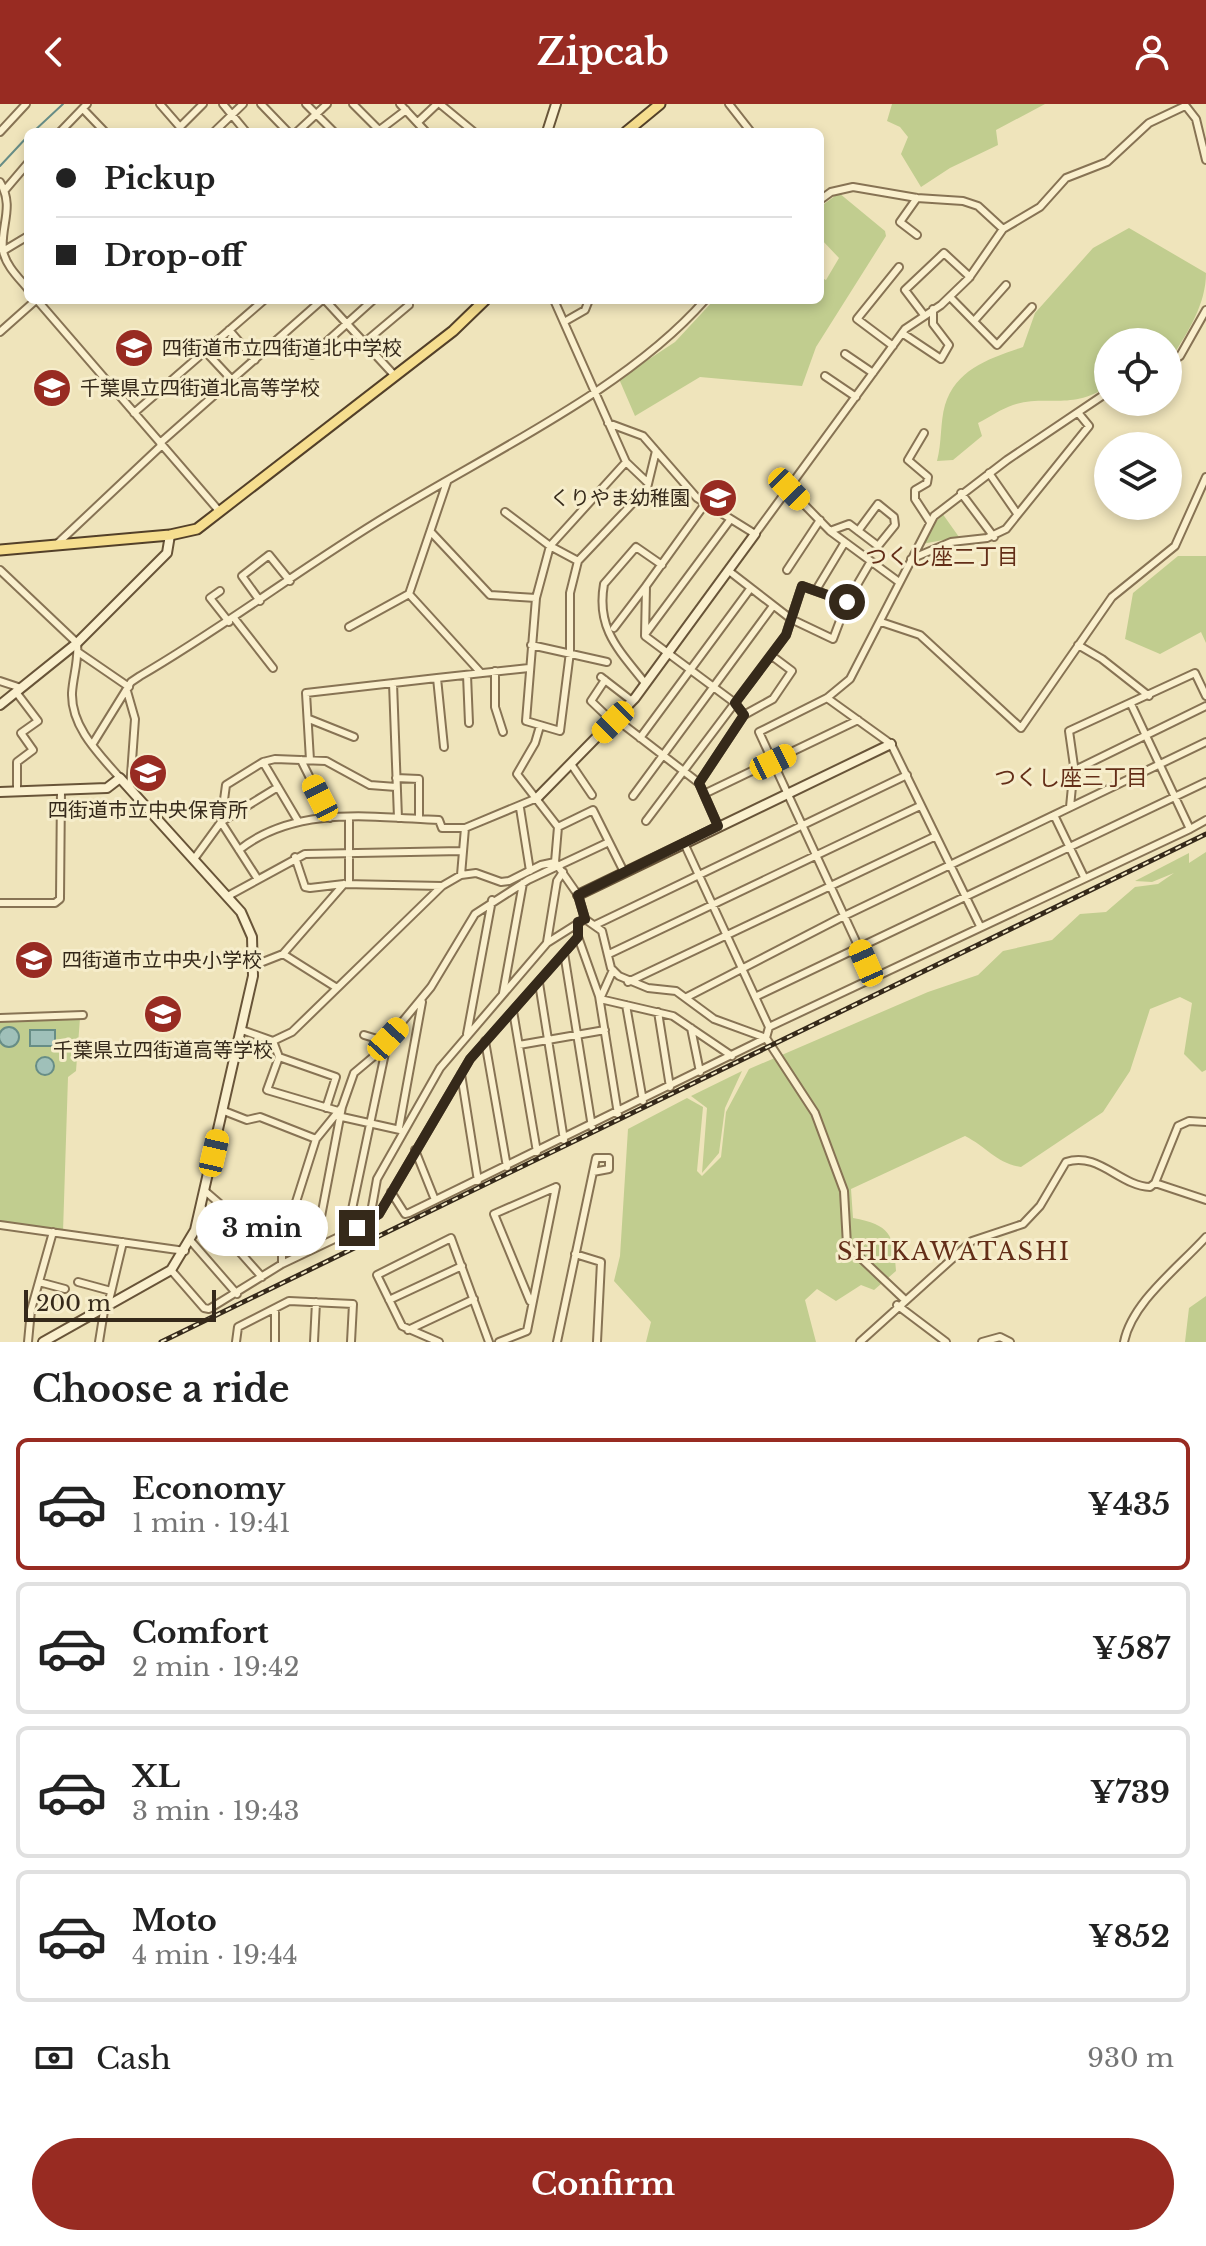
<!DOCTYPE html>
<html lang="en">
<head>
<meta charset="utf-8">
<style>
	:root { --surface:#fff; --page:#f2f2f2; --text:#222; --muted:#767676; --line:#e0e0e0; --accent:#982b22 }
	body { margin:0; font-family:"Libre Baskerville","Noto Sans JP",serif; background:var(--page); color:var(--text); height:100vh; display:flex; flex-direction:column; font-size:30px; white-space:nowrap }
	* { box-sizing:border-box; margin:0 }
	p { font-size:26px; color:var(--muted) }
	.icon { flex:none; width:44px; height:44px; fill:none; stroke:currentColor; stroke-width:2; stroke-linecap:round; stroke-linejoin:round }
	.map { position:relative; height:1238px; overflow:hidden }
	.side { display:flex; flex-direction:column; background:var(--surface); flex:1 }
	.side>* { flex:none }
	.guide { position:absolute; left:24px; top:24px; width:800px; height:176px; border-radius:12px; box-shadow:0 4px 12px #0003; display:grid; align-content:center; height:176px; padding:0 32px; background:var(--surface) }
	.buttons { position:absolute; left:1094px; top:224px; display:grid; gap:16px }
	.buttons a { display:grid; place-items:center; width:88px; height:88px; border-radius:50%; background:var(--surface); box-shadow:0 4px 12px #0003; font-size:40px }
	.scale { position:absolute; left:24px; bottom:20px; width:192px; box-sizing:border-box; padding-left:8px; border:4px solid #35291a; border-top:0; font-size:22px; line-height:28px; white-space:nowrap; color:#35291a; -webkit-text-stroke:6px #f6edcb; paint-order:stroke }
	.end { position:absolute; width:36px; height:36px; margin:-18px; border:10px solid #35291a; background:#fff; box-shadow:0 0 0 4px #fff }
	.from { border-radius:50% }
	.bubble { position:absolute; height:56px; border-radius:28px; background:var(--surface); box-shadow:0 4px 12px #0003; font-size:26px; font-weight:700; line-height:56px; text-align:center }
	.car { position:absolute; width:24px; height:48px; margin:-24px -12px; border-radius:10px; box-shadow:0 0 6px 2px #0007; background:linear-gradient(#f5c518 24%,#345 0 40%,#f5c518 0 76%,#345 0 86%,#f5c518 0) }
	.guide b { display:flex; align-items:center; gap:28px; height:76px; font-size:30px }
	.guide b+b { border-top:2px solid var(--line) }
	.guide i { width:20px; height:20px; background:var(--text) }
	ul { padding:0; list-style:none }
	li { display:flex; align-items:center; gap:24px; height:132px; margin:0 16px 12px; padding:0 16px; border:4px solid var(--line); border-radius:12px }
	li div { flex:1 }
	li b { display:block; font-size:30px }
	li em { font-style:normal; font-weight:700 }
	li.current { border-color:var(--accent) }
	li>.icon { width:72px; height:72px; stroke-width:1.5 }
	h2 { padding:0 32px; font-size:36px; line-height:96px }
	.pay { display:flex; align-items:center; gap:20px; height:88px; padding:0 32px; font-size:30px }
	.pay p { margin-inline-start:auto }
	.button { display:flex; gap:16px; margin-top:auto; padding:16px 32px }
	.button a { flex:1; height:92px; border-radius:48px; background:var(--accent); color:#fff; font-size:32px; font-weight:700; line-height:92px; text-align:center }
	header { display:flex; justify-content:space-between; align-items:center; height:104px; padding:0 32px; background:var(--accent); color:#fff; font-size:36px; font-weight:700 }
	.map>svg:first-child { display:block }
	.green { fill:#c1cd8f }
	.water { fill:#9fc0b9; stroke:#678d86; stroke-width:2 }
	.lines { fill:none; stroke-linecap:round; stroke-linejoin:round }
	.stream { stroke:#678d86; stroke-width:2 }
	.street-casing { stroke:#877354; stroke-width:10 }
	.secondary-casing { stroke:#685438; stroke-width:12 }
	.primary-casing { stroke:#534029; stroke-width:13 }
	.street { stroke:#faf0ce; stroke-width:6 }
	.secondary { stroke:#faf0ce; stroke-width:8 }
	.primary { stroke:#f6de8f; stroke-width:9 }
	.rail-casing { stroke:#35291a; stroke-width:5 }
	.rail { stroke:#f6edcb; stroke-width:2; stroke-dasharray:6; stroke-linecap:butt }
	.route { stroke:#35291a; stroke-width:10 }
	.labels { text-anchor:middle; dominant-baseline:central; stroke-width:6; stroke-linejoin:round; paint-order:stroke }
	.poi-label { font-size:20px; fill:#35291a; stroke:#f6edcb; text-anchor:start }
	.neighbourhood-label { font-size:22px; fill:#632e18; stroke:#f6edcb }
	.quarter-label { font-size:24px; letter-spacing:2px; fill:#632e18; stroke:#f6edcb }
</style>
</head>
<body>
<header><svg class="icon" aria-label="back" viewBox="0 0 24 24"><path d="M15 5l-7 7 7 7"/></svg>Zipcab<svg class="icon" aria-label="person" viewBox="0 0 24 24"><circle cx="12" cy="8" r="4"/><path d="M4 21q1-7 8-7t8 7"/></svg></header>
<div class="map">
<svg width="1206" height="1238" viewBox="0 0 1206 1238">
	<rect width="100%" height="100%" fill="#efe4bb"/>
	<!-- green -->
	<path class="green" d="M 892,0 L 1045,0 L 996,26 L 998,41 L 950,64 L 921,83 L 901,50 L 908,33 L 900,23 L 887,17 Z
		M 839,89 L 885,127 L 886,132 L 816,243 L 802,282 L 700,273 L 635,312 L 619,275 L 675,238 L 714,196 L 820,196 L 820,173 L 826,176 L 839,154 L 820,134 L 820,103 Z
		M 1129,124 L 1206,169 C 1206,200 1188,228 1172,253 L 1168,255 L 1168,238 L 1108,238 L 1108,282 C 1071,307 1046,290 1013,301 C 1001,305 990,313 978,319 L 982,332 L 953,356 L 937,357 C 942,339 940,318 945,301 C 956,265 990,254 1023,243 L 1035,209 L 1093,144 Z
		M 942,409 L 959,433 L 922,440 Z
		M 1178,452 L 1206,452 L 1206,539 L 1201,528 L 1160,550 L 1125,535 L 1133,489 Z
		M 1206,748 L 1206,966 L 1202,968 L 1184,950 L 1192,899 L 1180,893 L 1150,905 L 1130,967 L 1103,1008 L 1021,1063 C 996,1059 987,1043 965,1032 L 851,1085 L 853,1114 C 890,1121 894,1130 896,1167 L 874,1186 L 861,1181 L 836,1197 L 817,1185 L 805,1196 L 816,1238 L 646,1238 L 651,1218 L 614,1177 L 620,1152 L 628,1025 L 687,994 L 703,1003 L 697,1067 L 702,1072 L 721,1053 L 726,1008 L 749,965 L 928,888 L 978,871 L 1003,847 L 1052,836 L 1080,810 L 1106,808 L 1135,783 L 1158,780 L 1174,769 L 1152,778 L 1135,777 L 1189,749 L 1189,759 Z
		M 80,914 L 76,967 L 68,973 L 63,1128 L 0,1117 L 0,916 Z
		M 742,967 L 725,1004 L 719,1049 L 702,1069 L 707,1004 L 691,992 Z
		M 1206,1192 L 1206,1238 L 1185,1238 L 1189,1204 Z"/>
	<!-- water -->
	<path class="water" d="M-1 933a10 10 0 1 1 20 0a10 10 0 1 1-20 0Z
		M 30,926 L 55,926 L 55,942 L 30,942 Z
		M36 962a9 9 0 1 1 18 0a9 9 0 1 1-18 0Z"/>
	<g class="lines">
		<!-- stream -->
		<path class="stream" d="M 33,28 L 63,0
			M 0,62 L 28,32"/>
		<defs>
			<path id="street" d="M 160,0 L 180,23 L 203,0
				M 223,0 L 246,28
				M 261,0 L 288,28
				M 306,0 L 334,28
				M 353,0 L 379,26
				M 400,0 L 426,28
				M 440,0 L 474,28
				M 729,0 L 751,28
				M 1185,1 L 1196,15 L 1206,56
				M 83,5 L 105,28
				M 418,18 L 437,0
				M 0,28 L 26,0
				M 60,28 L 87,0
				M 214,28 L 243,0
				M 297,28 L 327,0
				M 377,28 L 406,6
				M 0,78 C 15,103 0,122 3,147 C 6,162 19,174 28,185
				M 5,86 L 28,59
				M 917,94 L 900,118 L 917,131
				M 820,96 L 831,88 L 853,83 L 917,94 L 963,97 L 978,102 L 1003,125
				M 3,147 L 28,132
				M 950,193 L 997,241 L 1032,203
				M 37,196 L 220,408
				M 325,196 L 395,272
				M 554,196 L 626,358 L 648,379
				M 924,211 L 905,186 L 944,149 L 970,173
				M 974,217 L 1006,181
				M 564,218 L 585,206 L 589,196
				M 229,226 L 255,256
				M 0,228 L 36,196
				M 902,229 L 941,255 L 949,241 L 933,220 L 933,205
				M 365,238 L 409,201
				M 893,242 L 857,215 L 899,163
				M 205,247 L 232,276
				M 845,250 L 873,269
				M 312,251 L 373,196
				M 1168,260 L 1180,252 L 1206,206
				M 825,272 L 856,293
				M 134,309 L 264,196
				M 608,319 L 643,332 L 697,394 L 755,430 L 905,225 L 941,201 L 969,174 L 1003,125 L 1040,103 L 1066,74 L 1107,58 L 1149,19 L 1185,2
				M 924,329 L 908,356 L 928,373 L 927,379 L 915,386 L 915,395 L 930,418
				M 160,339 L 322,196
				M 626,358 L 550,442 L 536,494 L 526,617 L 560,627 L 570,548 L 570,489 L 578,457 L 647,384 L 656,347
				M 989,369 L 1016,408
				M 447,378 L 409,490 L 481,569
				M 789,385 L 830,427 L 899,478
				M 961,389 L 994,433
				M 705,400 L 646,482 L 645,532 L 735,599 L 744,611
				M 505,408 L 550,442 L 578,457
				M 830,427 L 849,420 L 878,442 L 895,421 L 894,413 L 878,400 L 858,427
				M 431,428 L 490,491 L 536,494
				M 57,440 L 162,341
				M 911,455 L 951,438 L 987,434 L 1006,425 L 1089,322 L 1080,311
				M 0,466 L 77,539 C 79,556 73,572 72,589 C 71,623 99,650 120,674
				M 787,466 L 820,416
				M 816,486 L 845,438
				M 220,487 L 210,494 L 229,518
				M 260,497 L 242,472 L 269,451 L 290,477
				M 847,498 L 802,482 L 791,515 L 833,535 L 847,498 L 871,457
				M 234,514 L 273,564
				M 881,518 L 920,531 L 1021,624 L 1112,493 L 1175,442 L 1206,373
				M 349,523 L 409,490
				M 614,524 L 646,482
				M 646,529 L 730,416
				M 531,541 L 607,558
				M 1078,541 L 1102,555 L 1149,592
				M 78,548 L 129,583
				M 495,567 L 495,603 L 503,628
				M 467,571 L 469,619
				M 601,573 L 632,597
				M 605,576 L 591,597 L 613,618
				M 0,577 L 21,584
				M 393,579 L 398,714
				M 645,579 C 619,546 596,525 604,480 L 636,443 L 662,461
				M 127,587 L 135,615 L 130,685
				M 16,588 L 38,617 L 21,629 L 33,646 L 17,658 L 17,687
				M 827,594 L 891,640 L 980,822
				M 309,615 L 354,633
				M 616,615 L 699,679 L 718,722
				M 540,622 L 535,639 L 517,670 L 558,723 L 555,758
				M 640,634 L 750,485
				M 92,641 L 131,578 L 140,572 C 226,522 305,461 390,410 C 491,348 627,285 705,196
				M 444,643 L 437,574 L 529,564
				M 301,656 L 330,714
				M 310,656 L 306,589 L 437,574
				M 263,658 L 298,717
				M 571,660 L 592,691
				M 1073,667 L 1206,602
				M 396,674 L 419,675 L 419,715
				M 699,679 L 744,611 L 773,595 L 792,567 L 772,552
				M 704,690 L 858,616
				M 633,692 L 773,502
				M 1070,703 L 1074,662 L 1069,627 L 1195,569 L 1206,592
				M 520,704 L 530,767
				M 1054,711 L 1084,773
				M 646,717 L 786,531 L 791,515 L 729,467
				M 558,723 L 593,706 L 624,768
				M 1190,725 L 1206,716
				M 684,739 L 769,923
				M 239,746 C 295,701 372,713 439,716 L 442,724 L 465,724 L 537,694
				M 295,753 L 305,783 L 310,784 L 344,780 L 442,782
				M 194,755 L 221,718 L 278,683
				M 461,771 L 465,724
				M 257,774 L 221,718 L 226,681 L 263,658 L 275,655 L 326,657 L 370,681 L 396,683
				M 349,780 L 349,714
				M 228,792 L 305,750 L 462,747
				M 0,799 L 55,799 L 60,795 L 61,686
				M 585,815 L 602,827 L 611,864 L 619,872 L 648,884 L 676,887 L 714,915 L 766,934 L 815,1009 L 844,1087 L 847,1141 L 904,1195
				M 578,818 L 578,833 L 599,892 L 618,1010
				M 595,821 L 907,671
				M 547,838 L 557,777 L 563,768
				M 564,849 L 592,1023
				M 283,850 L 337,884
				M 609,850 L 920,702
				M 255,861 L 283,850 L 344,780
				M 613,866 L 600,895 L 673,912 L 732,952
				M 873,874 L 759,628 L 827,594 L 850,575 L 934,412 L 1007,356 L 1108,288
				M 628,878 L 936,732
				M 539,879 L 564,1036
				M 503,889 L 523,779
				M 687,893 L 844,812 L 1206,638
				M 755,893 L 1206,678
				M 626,901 L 643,997
				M 513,907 L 537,1048
				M 658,908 L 670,983
				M 0,914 L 83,911
				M 691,924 L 700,968
				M 242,926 L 273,937 L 292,928 L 442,782 L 461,771 L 476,769 L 501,778 L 509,777 L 541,761 L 555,758 L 578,791 L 585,815
				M 467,930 L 492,796
				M 364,931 L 387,938
				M 273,937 L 279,953 L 267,986 L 338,1007
				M 485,937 L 507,1063
				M 519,941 L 605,926
				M 279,953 L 336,973 L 326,1004
				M 461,970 L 478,1077
				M 224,1007 L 247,1016 L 260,1013 L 316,1035
				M 342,1013 L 400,1026
				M 399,1024 L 422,898
				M 415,1046 L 435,1096
				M 1155,1079 L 1178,1022 L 1189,1017 L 1206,1018
				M 391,1088 L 405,1110 L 409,1109 L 766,934 L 769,923 L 1190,725 L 1131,600
				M 201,1103 L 230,1137 L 252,1117 L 242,1106 L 234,1112 L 205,1087
				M 370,1114 L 377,1075 L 440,964 L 547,839 L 585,815
				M 0,1121 L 185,1147
				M 347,1129 L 388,935 L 431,883 L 475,810 L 528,776 L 609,738
				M 190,1136 L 237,1190
				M 230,1137 L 262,1173
				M 315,1144 L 342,1003
				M 575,1150 L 601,1158 L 597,1238
				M 282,1160 L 282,1142 L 316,1035 L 342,1003 L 354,969 L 385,943
				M 171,1166 L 204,1204 L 209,1205 L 282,1160 L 347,1129 L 379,1110 L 470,955 L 578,833
				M 39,1178 L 65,1185
				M 78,1178 L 111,1187
				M 389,1196 L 462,1162
				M 530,1197 L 494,1110 L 556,1083
				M 108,1201 L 123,1138
				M 897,1201 L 946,1238
				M 408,1226 L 474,1195
				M 28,1238 L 31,1206 L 53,1128
				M 99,1238 L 104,1207
				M 236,1238 L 238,1223 L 289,1197 L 353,1200 L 351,1238
				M 275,1238 L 275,1205
				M 314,1238 L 316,1198
				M 439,1238 L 402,1222 L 377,1171 L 451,1134 L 489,1238
				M 499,1238 L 527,1227 L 556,1083
				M 557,1238 L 593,1068 L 596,1054 L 609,1054 L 609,1065 L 593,1068
				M 860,1238 L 972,1137 L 1023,1120 L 1040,1102 L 1066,1058 C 1098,1047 1120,1082 1150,1083 L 1155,1079 L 1206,1096
				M 982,1238 L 1000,1233 L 1010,1238
				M 1124,1238 C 1132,1198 1179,1163 1206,1133"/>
			<path id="secondary" d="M 547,28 L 556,0
				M 0,601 L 77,539 L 167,449 L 170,431
				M 0,688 L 107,684 L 120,674 L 241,808 L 252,833 L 253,872 L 195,1126 L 171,1166 L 43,1238
				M 537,694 L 635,594 L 755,430
				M 578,791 L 891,640"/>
			<path id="primary" d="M 626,28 L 660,0
				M 0,446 L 170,431 L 197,425 L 453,227 L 485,196"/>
		</defs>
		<!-- street casing -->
		<use href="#street" class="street-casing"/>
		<!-- secondary casing -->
		<use href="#secondary" class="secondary-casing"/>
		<!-- primary casing -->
		<use href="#primary" class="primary-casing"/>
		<!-- street -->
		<use href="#street" class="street"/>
		<!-- secondary -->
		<use href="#secondary" class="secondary"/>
		<!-- primary -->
		<use href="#primary" class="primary"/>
		<defs>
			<path id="rail" d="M 161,1238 L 1206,730"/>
		</defs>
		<!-- rail casing -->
		<use href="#rail" class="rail-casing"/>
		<!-- rail -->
		<use href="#rail" class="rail"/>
	</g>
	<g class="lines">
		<!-- route -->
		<path class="route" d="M 357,1124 L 379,1110 L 470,955 L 578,833 L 578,818 L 585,815 L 578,791 L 718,722 L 699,679 L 744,611 L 735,599 L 786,531 L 802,482 L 847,498"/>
	</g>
	<!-- icons -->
	<defs>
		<symbol id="school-disc" viewBox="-11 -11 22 22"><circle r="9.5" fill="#982b22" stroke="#f6edcb"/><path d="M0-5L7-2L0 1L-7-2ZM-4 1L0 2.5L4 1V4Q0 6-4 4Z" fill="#fff"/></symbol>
	</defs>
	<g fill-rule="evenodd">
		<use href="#school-disc" x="112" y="222" width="44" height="44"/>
		<use href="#school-disc" x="30" y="262" width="44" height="44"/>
		<use href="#school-disc" x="696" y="372" width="44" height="44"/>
		<use href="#school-disc" x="126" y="647" width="44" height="44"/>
		<use href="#school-disc" x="12" y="834" width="44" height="44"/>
		<use href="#school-disc" x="141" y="888" width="44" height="44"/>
	</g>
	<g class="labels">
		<!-- poi labels -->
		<g class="poi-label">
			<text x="162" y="244">四街道市立四街道北中学校</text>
			<text x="80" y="284">千葉県立四街道北高等学校</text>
			<text x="690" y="394" text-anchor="end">くりやま幼稚園</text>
			<text x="148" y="706" text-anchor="middle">四街道市立中央保育所</text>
			<text x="62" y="856">四街道市立中央小学校</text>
			<text x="163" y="946" text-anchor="middle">千葉県立四街道高等学校</text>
		</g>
		<!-- neighbourhood labels -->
		<g class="neighbourhood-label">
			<text x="942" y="452">つくし座二丁目</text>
			<text x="1071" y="673">つくし座三丁目</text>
		</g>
		<!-- quarter labels -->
		<g class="quarter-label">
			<text x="954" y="1147">SHIKAWATASHI</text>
		</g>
	</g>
</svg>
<div class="buttons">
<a><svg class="icon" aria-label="locate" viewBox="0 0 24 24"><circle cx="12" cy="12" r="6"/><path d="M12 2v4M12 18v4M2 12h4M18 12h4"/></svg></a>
<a><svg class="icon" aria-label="layers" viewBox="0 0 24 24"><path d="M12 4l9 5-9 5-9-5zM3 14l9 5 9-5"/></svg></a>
</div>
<div class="scale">200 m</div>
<i class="end from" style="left:847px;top:498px"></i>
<i class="end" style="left:357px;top:1124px"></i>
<div class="bubble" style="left:196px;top:1096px;width:132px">3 min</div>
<i class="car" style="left:789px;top:385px;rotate:136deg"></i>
<i class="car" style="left:613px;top:618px;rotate:225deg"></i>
<i class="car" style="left:773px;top:658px;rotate:64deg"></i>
<i class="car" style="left:320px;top:694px;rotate:333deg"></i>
<i class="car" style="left:866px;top:859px;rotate:336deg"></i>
<i class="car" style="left:388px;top:935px;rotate:42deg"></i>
<i class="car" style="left:214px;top:1049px;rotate:13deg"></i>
<div class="guide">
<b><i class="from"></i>Pickup</b>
<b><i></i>Drop-off</b>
</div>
</div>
<section class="side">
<h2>Choose a ride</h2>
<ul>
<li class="current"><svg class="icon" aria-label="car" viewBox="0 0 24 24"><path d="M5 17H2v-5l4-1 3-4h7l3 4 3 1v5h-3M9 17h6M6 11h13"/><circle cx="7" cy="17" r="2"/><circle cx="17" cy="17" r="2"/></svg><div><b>Economy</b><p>1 min · 19:41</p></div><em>¥435</em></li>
<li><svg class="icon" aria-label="car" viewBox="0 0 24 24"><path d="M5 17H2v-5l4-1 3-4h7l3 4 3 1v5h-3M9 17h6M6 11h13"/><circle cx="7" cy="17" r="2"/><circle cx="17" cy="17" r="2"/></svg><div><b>Comfort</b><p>2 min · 19:42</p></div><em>¥587</em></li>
<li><svg class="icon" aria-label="car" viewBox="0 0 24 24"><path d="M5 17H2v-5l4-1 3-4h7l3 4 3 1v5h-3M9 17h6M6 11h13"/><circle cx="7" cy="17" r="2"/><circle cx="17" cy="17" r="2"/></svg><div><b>XL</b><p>3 min · 19:43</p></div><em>¥739</em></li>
<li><svg class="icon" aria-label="car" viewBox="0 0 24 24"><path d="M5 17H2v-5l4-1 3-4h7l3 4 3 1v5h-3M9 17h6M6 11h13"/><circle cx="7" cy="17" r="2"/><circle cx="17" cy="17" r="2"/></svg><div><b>Moto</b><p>4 min · 19:44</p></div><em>¥852</em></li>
</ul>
<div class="pay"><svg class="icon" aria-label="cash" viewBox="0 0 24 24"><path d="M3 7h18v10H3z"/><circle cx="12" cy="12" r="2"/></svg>Cash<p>930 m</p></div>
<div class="button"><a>Confirm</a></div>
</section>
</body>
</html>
